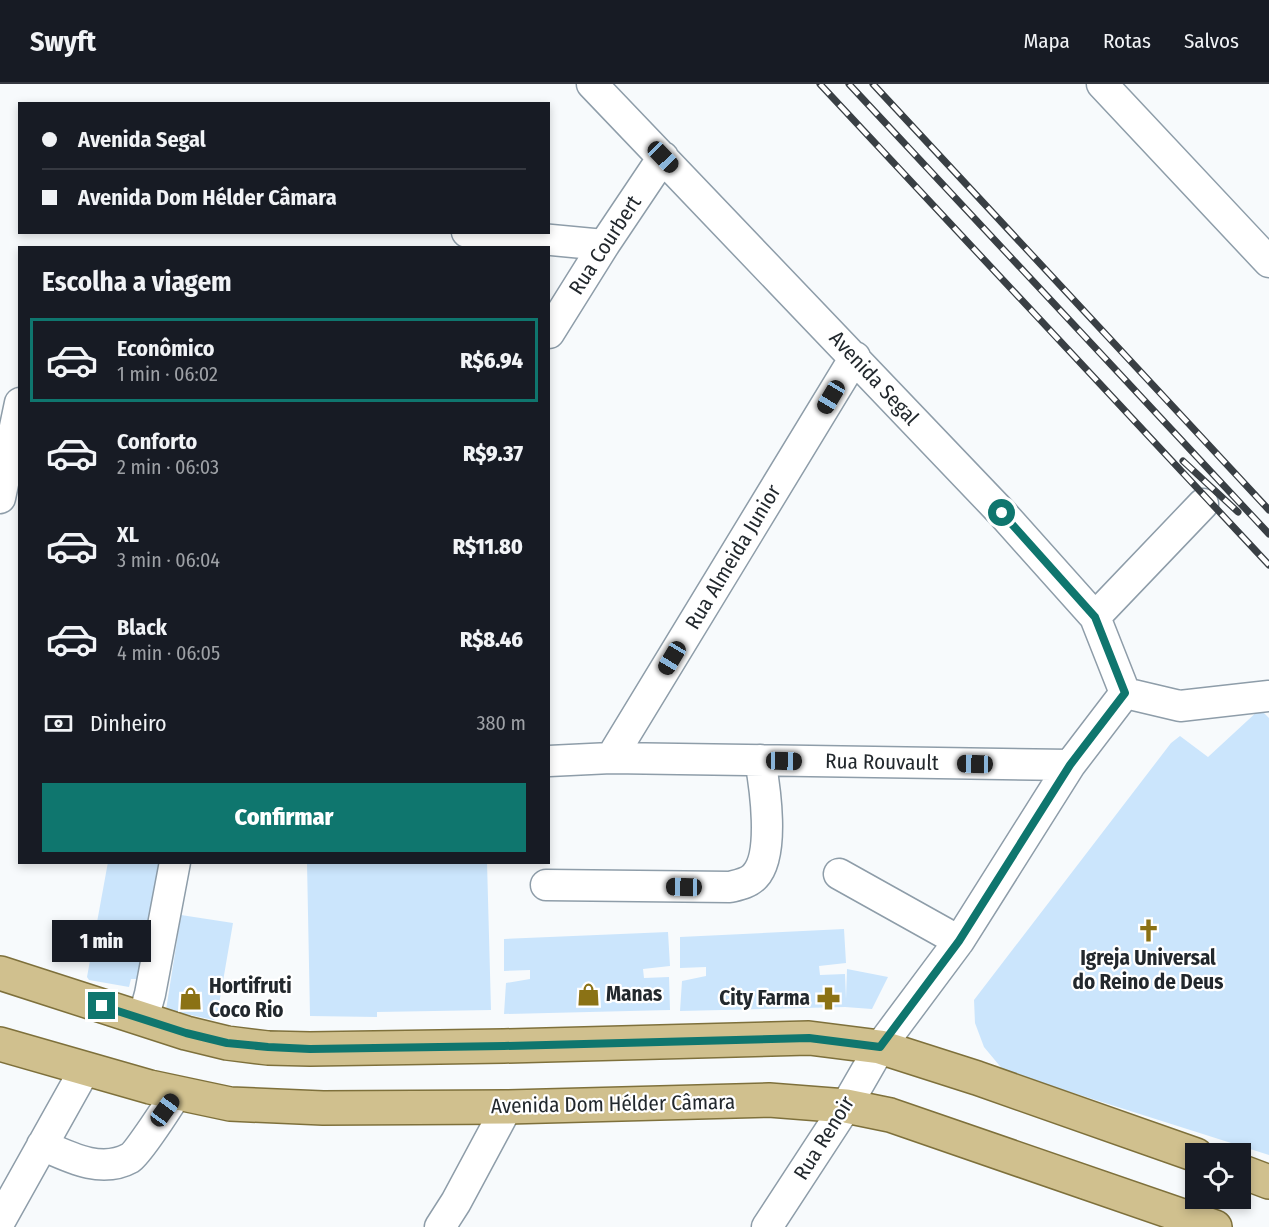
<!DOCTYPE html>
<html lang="pt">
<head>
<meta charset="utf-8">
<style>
	:root { --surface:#171b24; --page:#242831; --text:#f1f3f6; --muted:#9ea1a6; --line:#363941; --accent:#0f766e }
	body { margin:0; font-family:"Fira Sans Condensed",sans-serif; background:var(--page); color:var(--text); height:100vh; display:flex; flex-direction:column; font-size:22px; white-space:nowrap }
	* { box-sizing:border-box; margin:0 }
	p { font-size:20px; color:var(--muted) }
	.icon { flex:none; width:33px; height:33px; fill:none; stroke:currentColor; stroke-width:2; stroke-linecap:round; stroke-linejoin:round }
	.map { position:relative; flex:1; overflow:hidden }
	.panel { position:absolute; left:18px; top:162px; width:532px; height:618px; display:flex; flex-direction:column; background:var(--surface); border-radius:0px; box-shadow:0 3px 9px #0003 }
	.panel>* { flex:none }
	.hud { position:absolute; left:18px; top:18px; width:532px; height:132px; border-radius:0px; box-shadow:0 3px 9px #0003; display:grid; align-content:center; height:132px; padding:0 24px; background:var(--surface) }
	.fabs { position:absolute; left:1185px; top:1059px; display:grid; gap:12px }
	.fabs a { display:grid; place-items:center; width:66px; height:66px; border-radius:0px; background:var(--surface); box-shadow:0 3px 9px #0003; font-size:30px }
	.end { position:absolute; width:27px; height:27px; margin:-14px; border:8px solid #0f766e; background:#fff; box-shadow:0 0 0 3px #fff }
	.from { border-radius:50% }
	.bubble { position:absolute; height:42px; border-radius:0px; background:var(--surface); box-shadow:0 3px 9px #0003; font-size:20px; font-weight:800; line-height:42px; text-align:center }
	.car { position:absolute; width:18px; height:36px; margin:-18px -9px; border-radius:8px; box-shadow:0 0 4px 2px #0007; background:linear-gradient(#222 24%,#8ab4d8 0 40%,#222 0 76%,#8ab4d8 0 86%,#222 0) }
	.hud b { display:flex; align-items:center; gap:21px; height:57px; font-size:22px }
	.hud b+b { border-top:2px solid var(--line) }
	.hud i { width:15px; height:15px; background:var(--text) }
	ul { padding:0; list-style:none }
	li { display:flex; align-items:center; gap:18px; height:84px; margin:0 12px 9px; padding:0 12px; border:3px solid transparent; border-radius:0px }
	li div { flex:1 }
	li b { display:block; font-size:22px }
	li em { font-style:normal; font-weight:800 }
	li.current { border-color:var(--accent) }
	li>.icon { width:54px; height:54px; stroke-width:1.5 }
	h2 { padding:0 24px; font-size:27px; line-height:72px }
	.pay { display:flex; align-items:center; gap:15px; height:66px; padding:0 24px; font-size:22px }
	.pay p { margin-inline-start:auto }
	.button { display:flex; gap:12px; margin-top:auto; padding:12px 24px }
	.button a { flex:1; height:69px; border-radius:0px; background:var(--accent); color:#fff; font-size:24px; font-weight:800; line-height:69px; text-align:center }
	header { display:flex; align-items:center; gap:36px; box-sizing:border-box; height:84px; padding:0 30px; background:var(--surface); border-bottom:2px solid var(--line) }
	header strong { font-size:28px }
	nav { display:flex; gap:33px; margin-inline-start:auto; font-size:21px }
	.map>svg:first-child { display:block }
	.building { fill:#cbe5fc }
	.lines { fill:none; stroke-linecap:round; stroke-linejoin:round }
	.minor-casing { stroke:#8e9da9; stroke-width:33 }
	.major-casing { stroke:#7e703b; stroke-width:36 }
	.minor { stroke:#fff; stroke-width:30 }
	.major { stroke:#d0c08e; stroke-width:33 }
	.rail-casing { stroke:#393f44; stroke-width:7 }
	.rail { stroke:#fff; stroke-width:4.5; stroke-dasharray:14; stroke-linecap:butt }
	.route { stroke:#0f766e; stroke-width:8 }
	.labels { text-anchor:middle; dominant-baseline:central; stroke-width:4.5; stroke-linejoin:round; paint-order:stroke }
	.street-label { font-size:21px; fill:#22282d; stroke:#fff }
	.poi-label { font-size:21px; font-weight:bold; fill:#22282d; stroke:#fff; text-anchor:start }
</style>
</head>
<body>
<header>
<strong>Swyft</strong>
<nav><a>Mapa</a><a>Rotas</a><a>Salvos</a></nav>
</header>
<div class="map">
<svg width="1269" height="1143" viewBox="0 0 1269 1143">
	<rect width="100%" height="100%" fill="#f7fafc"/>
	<!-- building -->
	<path class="building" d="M 1260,625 L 1269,634 L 1269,1071 L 1004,987 L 984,963 L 975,939 L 974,916 L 1171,659 L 1180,652 L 1208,673 Z
		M 108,778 L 161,778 L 141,895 L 131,895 L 129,903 L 89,896 L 87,893 Z
		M 307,778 L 487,778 L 491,926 L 377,928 L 377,933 L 310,932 Z
		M 181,831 L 233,839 L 217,932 L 214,936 L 166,926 Z
		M 844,845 L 846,879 L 819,882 L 820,891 L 845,890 L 846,915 L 847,885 L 888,893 L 872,925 L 845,923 L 680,927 L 682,897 L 706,892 L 706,883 L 680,884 L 680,853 Z
		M 668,848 L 670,882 L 643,885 L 644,894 L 669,893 L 670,926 L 504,930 L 506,899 L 530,895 L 530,886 L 504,887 L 504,855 Z"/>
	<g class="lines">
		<defs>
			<path id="minor" d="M 592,0 L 1002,429 L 1095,533 L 1125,609
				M 1102,0 L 1269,178
				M 467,148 L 604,161
				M 549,249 L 604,161 L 663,73
				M 0,414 L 20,319
				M 1095,533 L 1203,420
				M 1125,609 L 1180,622 L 1269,612
				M 611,674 L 855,273
				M 549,677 L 611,674 L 1070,681
				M 839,790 L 959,857
				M 546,801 L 730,803 C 738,801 749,799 755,792 C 775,771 765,703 760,676
				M 143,935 L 150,910 L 175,778
				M 42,1061 C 69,1073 101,1090 130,1074 C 138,1069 169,1021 176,1010
				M 0,1137 L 85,985
				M 440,1143 L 456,1118 L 507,1023
				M 767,1143 L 846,1022 L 880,963 L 959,857 L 1070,681 L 1125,609"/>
			<path id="major" d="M 0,889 L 186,949 L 227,959 L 268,964 L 310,965 L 504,962 L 809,954 L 880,963 L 977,994 L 1196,1071
				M 0,960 L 150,1003 L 230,1020 L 323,1024 L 507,1023 L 769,1016 L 846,1022 L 890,1031 L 1215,1143
				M 1240,1087 L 1269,1098"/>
		</defs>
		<!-- minor casing -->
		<use href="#minor" class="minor-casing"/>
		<!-- major casing -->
		<use href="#major" class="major-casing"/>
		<!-- minor -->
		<use href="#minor" class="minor"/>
		<!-- major -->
		<use href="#major" class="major"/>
		<defs>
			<path id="rail" d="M 820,0 L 1269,481
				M 849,0 L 1269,450
				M 873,0 L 1269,426
				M 1183,377 L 1238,428"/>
		</defs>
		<!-- rail casing -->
		<use href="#rail" class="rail-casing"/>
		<!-- rail -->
		<use href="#rail" class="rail"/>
	</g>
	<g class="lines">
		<!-- route -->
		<path class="route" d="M 102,922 L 186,949 L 227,959 L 268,963 L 310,965 L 504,962 L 809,954 L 880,963 L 959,857 L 1070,681 L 1125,609 L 1095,533 L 1002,429"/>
	</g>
	<!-- icons -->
	<defs>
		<symbol id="church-bare" viewBox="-9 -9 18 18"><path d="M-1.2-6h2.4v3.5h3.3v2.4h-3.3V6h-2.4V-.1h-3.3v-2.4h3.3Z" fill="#8b7215" stroke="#fff" stroke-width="2.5" paint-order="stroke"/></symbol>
		<symbol id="shop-bare" viewBox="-9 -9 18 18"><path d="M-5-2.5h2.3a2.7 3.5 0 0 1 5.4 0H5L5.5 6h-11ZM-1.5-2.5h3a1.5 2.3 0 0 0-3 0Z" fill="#8b7215" stroke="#fff" stroke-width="2.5" paint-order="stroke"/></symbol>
		<symbol id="pharmacy-bare" viewBox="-9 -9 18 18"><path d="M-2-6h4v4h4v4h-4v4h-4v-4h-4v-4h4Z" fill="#8b7215" stroke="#fff" stroke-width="2.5" paint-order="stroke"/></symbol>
	</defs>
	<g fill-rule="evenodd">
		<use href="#church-bare" x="1132" y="830" width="33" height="33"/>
		<use href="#shop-bare" x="572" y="894" width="33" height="33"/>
		<use href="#shop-bare" x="174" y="898" width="33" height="33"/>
		<use href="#pharmacy-bare" x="812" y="898" width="33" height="33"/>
	</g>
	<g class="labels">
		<!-- street labels -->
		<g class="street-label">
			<text transform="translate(605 161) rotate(-57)">Rua Courbert</text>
			<text transform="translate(874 294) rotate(47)">Avenida Segal</text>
			<text transform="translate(733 473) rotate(-59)">Rua Almeida Junior</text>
			<text transform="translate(882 678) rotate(1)">Rua Rouvault</text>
			<text transform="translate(613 1020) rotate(-1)">Avenida Dom Hélder Câmara</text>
			<text transform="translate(824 1054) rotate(-58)">Rua Renoir</text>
		</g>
		<!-- poi labels -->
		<g class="poi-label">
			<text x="1148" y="874" text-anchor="middle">Igreja Universal<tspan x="1148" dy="24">do Reino de Deus</tspan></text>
			<text x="209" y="902">Hortifruti<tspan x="209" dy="24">Coco Rio</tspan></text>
			<text x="606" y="910">Manas</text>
			<text x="810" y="914" text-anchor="end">City Farma</text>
		</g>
	</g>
</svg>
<div class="fabs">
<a><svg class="icon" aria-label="locate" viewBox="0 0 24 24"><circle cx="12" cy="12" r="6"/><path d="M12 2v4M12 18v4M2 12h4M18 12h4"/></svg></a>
</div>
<i class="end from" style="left:1002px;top:429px"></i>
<i class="end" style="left:102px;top:922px"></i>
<div class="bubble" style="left:52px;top:836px;width:99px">1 min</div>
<i class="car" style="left:663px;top:73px;rotate:136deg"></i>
<i class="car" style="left:831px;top:313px;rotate:211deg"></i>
<i class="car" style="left:672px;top:574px;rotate:211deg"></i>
<i class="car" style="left:784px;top:677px;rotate:91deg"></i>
<i class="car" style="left:975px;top:680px;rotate:271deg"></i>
<i class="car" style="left:684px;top:803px;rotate:271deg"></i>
<i class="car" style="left:165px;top:1026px;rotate:36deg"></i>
<div class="hud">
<b><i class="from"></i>Avenida Segal</b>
<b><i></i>Avenida Dom Hélder Câmara</b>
</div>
<section class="panel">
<h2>Escolha a viagem</h2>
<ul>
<li class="current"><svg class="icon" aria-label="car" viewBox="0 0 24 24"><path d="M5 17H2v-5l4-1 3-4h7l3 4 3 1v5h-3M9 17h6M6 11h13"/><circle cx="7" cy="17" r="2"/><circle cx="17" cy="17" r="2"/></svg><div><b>Econômico</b><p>1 min · 06:02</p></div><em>R$6.94</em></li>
<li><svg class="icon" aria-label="car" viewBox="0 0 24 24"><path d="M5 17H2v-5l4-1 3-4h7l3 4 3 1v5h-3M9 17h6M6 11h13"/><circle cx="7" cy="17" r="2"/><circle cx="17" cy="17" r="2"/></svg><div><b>Conforto</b><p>2 min · 06:03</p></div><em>R$9.37</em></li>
<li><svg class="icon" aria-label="car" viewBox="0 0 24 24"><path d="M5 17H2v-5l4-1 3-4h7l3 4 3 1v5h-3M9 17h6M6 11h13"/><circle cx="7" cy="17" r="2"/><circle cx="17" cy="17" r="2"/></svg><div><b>XL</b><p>3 min · 06:04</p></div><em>R$11.80</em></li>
<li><svg class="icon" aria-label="car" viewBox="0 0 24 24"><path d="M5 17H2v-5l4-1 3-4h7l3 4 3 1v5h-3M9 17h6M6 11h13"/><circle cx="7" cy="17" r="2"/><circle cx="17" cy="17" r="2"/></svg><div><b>Black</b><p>4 min · 06:05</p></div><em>R$8.46</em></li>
</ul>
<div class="pay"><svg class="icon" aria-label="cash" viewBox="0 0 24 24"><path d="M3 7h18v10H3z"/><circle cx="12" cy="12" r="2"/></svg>Dinheiro<p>380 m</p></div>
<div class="button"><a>Confirmar</a></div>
</section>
</div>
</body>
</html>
